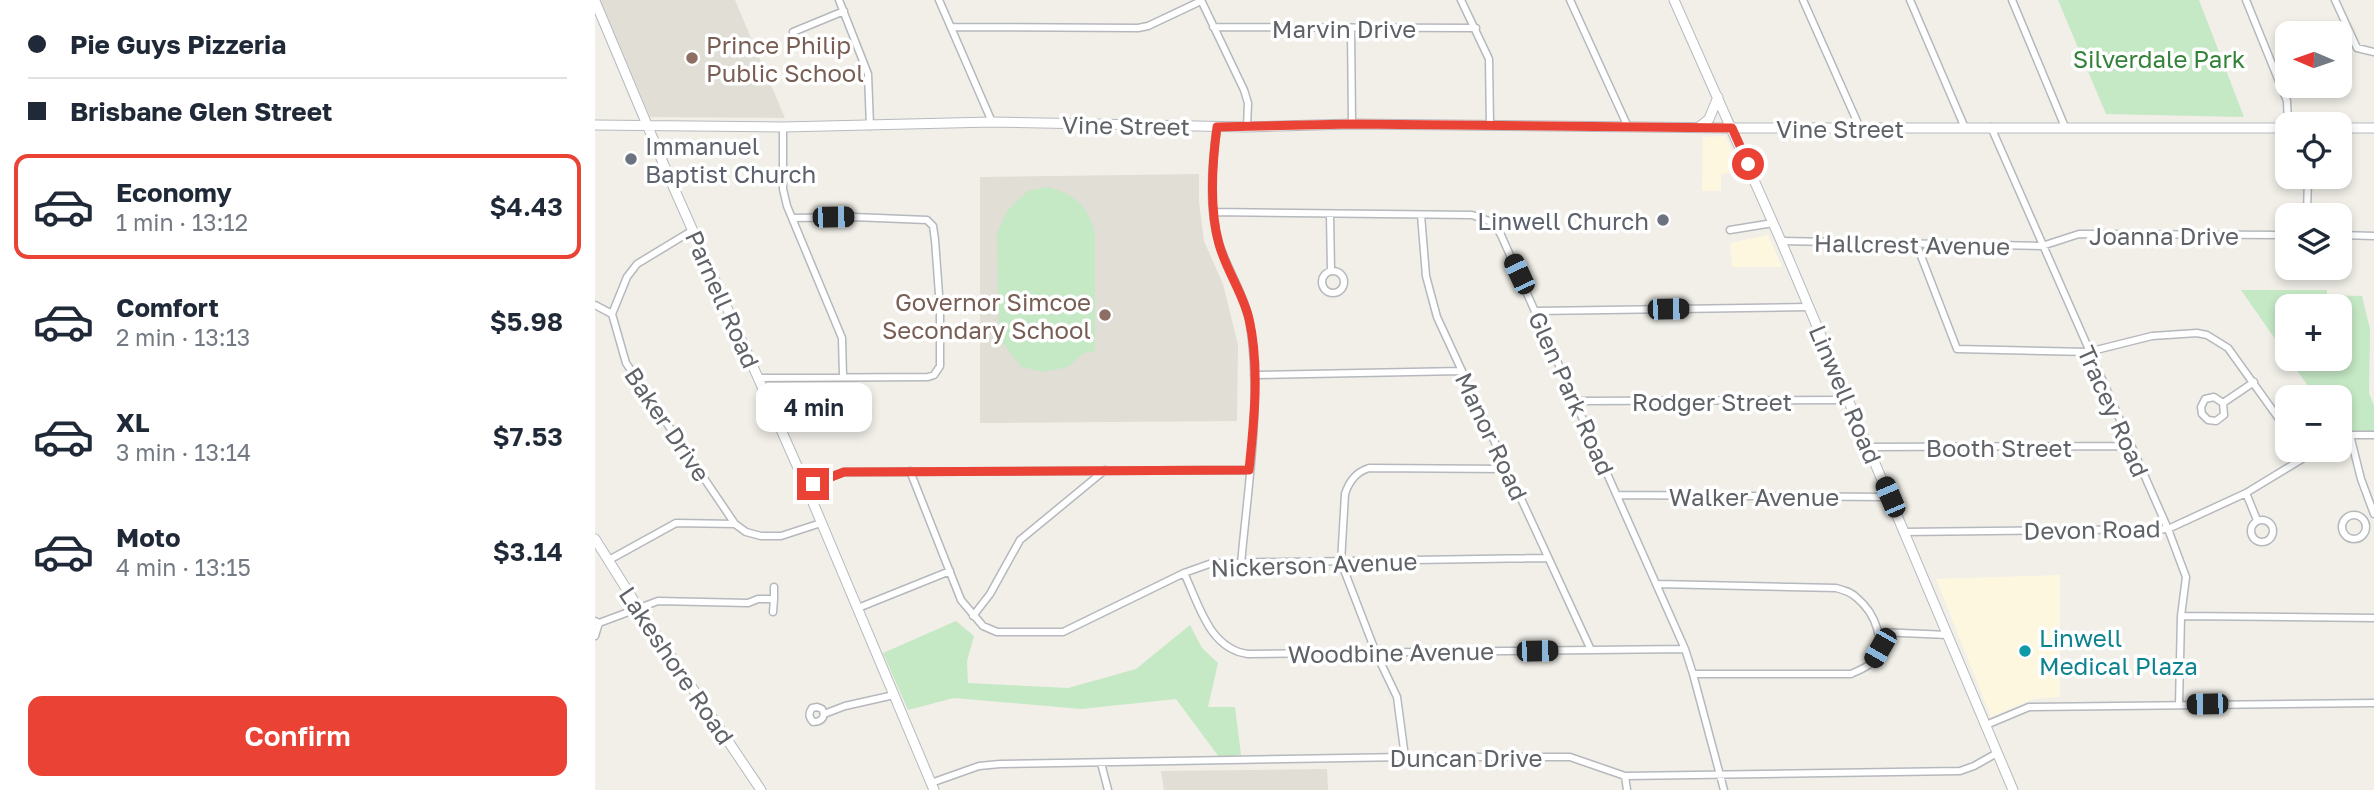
<!DOCTYPE html>
<html lang="en">
<head>
<meta charset="utf-8">
<style>
	:root { --surface:#fff; --page:#f6f6f7; --text:#1f2937; --muted:#747a83; --line:#e0e1e3; --accent:#ea4335 }
	body { margin:0; font-family:"Golos Text",sans-serif; background:var(--page); color:var(--text); height:100vh; display:flex; flex-direction:column; font-size:26px; white-space:nowrap }
	* { box-sizing:border-box; margin:0 }
	p { font-size:23px; color:var(--muted) }
	.icon { flex:none; width:38px; height:38px; fill:none; stroke:currentColor; stroke-width:2; stroke-linecap:round; stroke-linejoin:round }
	.map { position:relative; flex:1; overflow:hidden }
	.panel { display:flex; flex-direction:column; background:var(--surface); width:595px }
	.panel>* { flex:none }
	.top-card { display:grid; align-content:center; height:154px; padding:0 28px; background:var(--surface) }
	.needle { width:46px; rotate:272deg }
	.buttons { position:absolute; left:1680px; top:21px; display:grid; gap:14px }
	.buttons a { display:grid; place-items:center; width:77px; height:77px; border-radius:14px; background:var(--surface); box-shadow:0 4px 10px #0003; font-size:35px }
	.end { position:absolute; width:32px; height:32px; margin:-16px; border:9px solid #ea4335; background:#fff; box-shadow:0 0 0 4px #fff }
	.from { border-radius:50% }
	.bubble { position:absolute; height:49px; border-radius:14px; background:var(--surface); box-shadow:0 4px 10px #0003; font-size:23px; font-weight:600; line-height:49px; text-align:center }
	.car { position:absolute; width:21px; height:42px; margin:-21px -10px; border-radius:9px; box-shadow:0 0 5px 2px #0007; background:linear-gradient(#222 24%,#8ab4d8 0 40%,#222 0 76%,#8ab4d8 0 86%,#222 0) }
	.top-card b { display:flex; align-items:center; gap:24px; height:66px; font-size:26px }
	.top-card b+b { border-top:2px solid var(--line) }
	.top-card i { width:18px; height:18px; background:var(--text) }
	ul { padding:0; list-style:none }
	li { display:flex; align-items:center; gap:21px; height:105px; margin:0 14px 10px; padding:0 14px; border:4px solid transparent; border-radius:14px }
	li div { flex:1 }
	li b { display:block; font-size:26px }
	li em { font-style:normal; font-weight:600 }
	li.on { border-color:var(--accent) }
	li>.icon { width:63px; height:63px; stroke-width:1.5 }
	.action { display:flex; gap:14px; margin-top:auto; padding:14px 28px }
	.action a { flex:1; height:80px; border-radius:14px; background:var(--accent); color:#fff; font-size:28px; font-weight:600; line-height:80px; text-align:center }
	main { display:flex; flex:1; min-height:0 }
	.map>svg:first-child { display:block }
	.commercial { fill:#fef7e0 }
	.education { fill:#e1ded6 }
	.green { fill:#c5e8c5 }
	.lines { fill:none; stroke-linecap:round; stroke-linejoin:round }
	.street-casing { stroke:#b5b8bc; stroke-width:9 }
	.secondary-casing { stroke:#b6babf; stroke-width:11 }
	.street { stroke:#fff; stroke-width:6 }
	.secondary { stroke:#fff; stroke-width:9 }
	.route { stroke:#ea4335; stroke-width:9 }
	.education-dot { fill:#8d6e63; stroke:#fff; stroke-width:2.5 }
	.worship-dot { fill:#6b7280; stroke:#fff; stroke-width:2.5 }
	.culture-dot { fill:#0f9aa8; stroke:#fff; stroke-width:2.5 }
	.labels { text-anchor:middle; dominant-baseline:central; stroke-width:7; stroke-linejoin:round; paint-order:stroke }
	.street-label { font-size:24px; fill:#5f6368; stroke:#fff }
	.education-label { font-size:24px; fill:#785e54; stroke:#fff; text-anchor:start }
	.park-label { font-size:24px; fill:#348238; stroke:#fff }
	.worship-label { font-size:24px; fill:#5b616d; stroke:#fff; text-anchor:start }
	.culture-label { font-size:24px; fill:#0d838f; stroke:#fff; text-anchor:start }
</style>
</head>
<body>
<main>
<section class="panel">
<div class="top-card">
<b><i class="from"></i>Pie Guys Pizzeria</b>
<b><i></i>Brisbane Glen Street</b>
</div>
<ul>
<li class="on"><svg class="icon" aria-label="car" viewBox="0 0 24 24"><path d="M5 17H2v-5l4-1 3-4h7l3 4 3 1v5h-3M9 17h6M6 11h13"/><circle cx="7" cy="17" r="2"/><circle cx="17" cy="17" r="2"/></svg><div><b>Economy</b><p>1 min · 13:12</p></div><em>$4.43</em></li>
<li><svg class="icon" aria-label="car" viewBox="0 0 24 24"><path d="M5 17H2v-5l4-1 3-4h7l3 4 3 1v5h-3M9 17h6M6 11h13"/><circle cx="7" cy="17" r="2"/><circle cx="17" cy="17" r="2"/></svg><div><b>Comfort</b><p>2 min · 13:13</p></div><em>$5.98</em></li>
<li><svg class="icon" aria-label="car" viewBox="0 0 24 24"><path d="M5 17H2v-5l4-1 3-4h7l3 4 3 1v5h-3M9 17h6M6 11h13"/><circle cx="7" cy="17" r="2"/><circle cx="17" cy="17" r="2"/></svg><div><b>XL</b><p>3 min · 13:14</p></div><em>$7.53</em></li>
<li><svg class="icon" aria-label="car" viewBox="0 0 24 24"><path d="M5 17H2v-5l4-1 3-4h7l3 4 3 1v5h-3M9 17h6M6 11h13"/><circle cx="7" cy="17" r="2"/><circle cx="17" cy="17" r="2"/></svg><div><b>Moto</b><p>4 min · 13:15</p></div><em>$3.14</em></li>
</ul>
<div class="action"><a>Confirm</a></div>
</section>
<div class="map">
<svg width="1779" height="790" viewBox="0 0 1779 790">
	<rect width="100%" height="100%" fill="#f1efe8"/>
	<!-- commercial -->
	<path class="commercial" d="M 1130,136 L 1148,172 L 1126,174 L 1126,191 L 1107,191 L 1108,137 Z
		M 1173,235 L 1187,267 L 1137,267 L 1135,243 Z
		M 1465,575 L 1465,697 L 1438,699 L 1396,717 L 1341,579 Z"/>
	<!-- education -->
	<path class="education" d="M 5,0 L 140,0 L 190,118 L 55,117 Z
		M 604,174 L 604,202 L 609,241 L 628,284 L 643,345 L 642,421 L 385,423 L 385,177 Z
		M 732,769 L 733,790 L 569,790 L 566,771 Z"/>
	<!-- green -->
	<path class="green" d="M 1463,0 L 1604,0 L 1649,117 L 1511,114 Z
		M 451,187 C 479,192 495,208 500,235 L 500,351 L 489,353 L 473,367 L 448,372 L 426,367 L 404,337 L 402,233 L 412,211 L 424,199 L 433,191 Z
		M 1646,290 L 1732,290 L 1732,295 L 1767,296 L 1775,329 L 1774,393 L 1779,406 L 1779,431 L 1745,431 L 1745,397 L 1721,397 L 1694,359 L 1745,359 L 1745,306 L 1692,306 L 1692,356 Z
		M 361,621 L 379,636 L 372,661 L 373,683 L 473,688 L 541,669 L 595,625 L 607,648 L 623,663 L 613,707 L 640,707 L 646,755 L 624,757 L 581,699 L 486,709 L 359,698 L 313,710 L 288,653 Z"/>
	<g class="lines">
		<defs>
			<path id="street" d="M 244,0 L 273,74 L 275,126
				M 344,0 L 397,122
				M 606,0 L 649,90 L 653,103 L 652,127
				M 866,0 L 894,59 L 895,126
				M 975,0 L 1033,127
				M 1208,0 L 1265,128
				M 1315,0 L 1370,128
				M 1417,0 L 1470,127
				M 1651,0 L 1692,101 L 1693,124
				M 1740,0 L 1762,48 L 1779,52
				M 356,27 L 543,28 L 553,26 L 606,1
				M 618,27 L 881,28
				M 756,28 L 757,124
				M 198,32 L 249,11
				M 188,127 L 188,189 L 192,206 L 247,338 L 248,376
				M 622,127 C 617,162 613,215 626,249 C 635,274 650,297 655,324 C 667,403 653,485 646,564
				M 1396,127 L 1573,529 L 1591,577 L 1586,616 L 1584,705
				M 619,212 L 877,215 L 894,221 L 901,226 L 906,235 L 1090,649 L 1098,674 L 1129,790
				M 735,215 L 736,270
				M 826,215 L 831,276 L 842,317 L 996,650
				M 1712,215 L 1713,177
				M 98,230 L 42,264 L 32,277 L 17,314 L 31,363 L 140,524
				M 1135,230 L 1178,223
				M 1745,235 L 1779,236
				M 1186,241 L 1447,246 L 1484,234 L 1692,235
				M 1321,243 L 1362,349 L 1493,352 L 1557,336 L 1602,333 L 1612,335 L 1633,348 L 1692,430
				M727 282a11 11 0 1 1 22 0a11 11 0 1 1-22 0Z
				M 0,305 L 17,314
				M 941,311 L 1214,307
				M 659,375 L 867,371
				M 163,378 L 333,377 L 339,375 L 345,366 L 345,308 L 340,240 L 338,226 L 332,220 L 258,217 L 198,218
				M 981,401 L 1254,400
				M 1628,403 L 1629,415 L 1621,421 L 1613,420 L 1607,414 L 1606,407 L 1610,399 L 1619,397 L 1628,403 L 1659,382
				M 1755,435 L 1766,479 L 1779,514
				M 1745,440 L 1755,435 L 1779,435
				M 1274,447 L 1535,446
				M 315,471 L 366,600 L 388,626 L 402,632 L 468,632 L 589,573 L 617,563 L 953,558
				M 211,486 L 249,472 L 257,472 L 654,470
				M 1651,493 L 1662,520
				M 1023,495 L 1295,497
				M1747 527a12 12 0 1 1 24 0a12 12 0 1 1-24 0Z
				M1656 531a11 11 0 1 1 22 0a11 11 0 1 1-22 0Z
				M 1308,532 L 1573,529 L 1651,493 L 1722,450
				M 14,560 L 81,523 L 140,524 L 151,532 L 166,536 L 186,536 L 226,523
				M 589,573 C 604,604 614,649 653,654 L 1090,649
				M 1062,584 L 1241,588 C 1249,590 1256,592 1262,598 C 1279,612 1294,644 1276,663 C 1271,668 1262,671 1256,674 L 1098,674
				M 179,599 L 179,587
				M 263,608 L 355,571
				M 378,616 L 395,594 L 425,540 L 510,470
				M 1586,616 L 1779,618
				M 0,621 L 4,623 L 63,601 L 153,603 L 163,599 L 179,599 L 178,612
				M 1284,632 L 1353,635
				M 0,636 L 4,623
				M 229,714 L 227,709 L 222,707 L 217,708 C 213,714 214,717 218,722 C 225,722 228,720 229,714 L 250,706 L 299,695
				M 1391,725 L 1434,707 L 1779,703
				M 810,757 L 802,697 L 781,653 L 746,562 L 750,494 C 754,481 761,472 774,468 L 912,469
				M 506,763 L 513,790
				M 1030,776 L 1032,790
				M 336,783 L 384,766 L 405,764 L 810,757 L 975,757 L 1030,776 L 1365,771 L 1379,766 L 1402,753"/>
			<path id="secondary" d="M 1079,0 L 1186,241 L 1418,790
				M 0,1 L 74,177 L 211,486 L 339,790
				M 0,125 L 188,127 L 397,122 L 652,127 L 757,124 L 1137,128 L 1692,128
				M 1104,127 L 1114,119 L 1123,97
				M 1745,128 L 1779,128
				M 0,539 L 44,609 L 166,790"/>
		</defs>
		<!-- street casing -->
		<use href="#street" class="street-casing"/>
		<!-- secondary casing -->
		<use href="#secondary" class="secondary-casing"/>
		<!-- street -->
		<use href="#street" class="street"/>
		<!-- secondary -->
		<use href="#secondary" class="secondary"/>
	</g>
	<g class="lines">
		<!-- route -->
		<path class="route" d="M 218,484 L 249,472 L 257,472 L 654,470 C 659,423 665,366 654,319 C 648,293 631,270 624,244 C 614,208 617,164 622,127 L 757,124 L 1137,128 L 1153,164"/>
	</g>
	<!-- markers -->
	<g class="education-dot">
		<circle cx="97" cy="58" r="7"/>
		<circle cx="510" cy="315" r="7"/>
	</g>
	<g class="worship-dot">
		<circle cx="36" cy="159" r="7"/>
		<circle cx="1068" cy="220" r="7"/>
	</g>
	<circle class="culture-dot" cx="1430" cy="651" r="7"/>
	<g class="labels">
		<!-- street labels -->
		<g class="street-label">
			<text x="749" y="28">Marvin Drive</text>
			<text transform="translate(531 125) rotate(1)">Vine Street</text>
			<text x="1245" y="128">Vine Street</text>
			<text x="1569" y="235">Joanna Drive</text>
			<text transform="translate(1317 244) rotate(1)">Hallcrest Avenue</text>
			<text transform="translate(128 299) rotate(66)">Parnell Road</text>
			<text transform="translate(977 393) rotate(66)">Glen Park Road</text>
			<text transform="translate(1251 394) rotate(67)">Linwell Road</text>
			<text x="1117" y="401">Rodger Street</text>
			<text transform="translate(1519 411) rotate(66)">Tracey Road</text>
			<text transform="translate(73 424) rotate(56)">Baker Drive</text>
			<text transform="translate(897 436) rotate(65)">Manor Road</text>
			<text x="1404" y="447">Booth Street</text>
			<text x="1159" y="496">Walker Avenue</text>
			<text transform="translate(1497 529) rotate(-1)">Devon Road</text>
			<text transform="translate(719 564) rotate(-2)">Nickerson Avenue</text>
			<text transform="translate(796 652) rotate(-1)">Woodbine Avenue</text>
			<text transform="translate(82 665) rotate(56)">Lakeshore Road</text>
			<text x="871" y="757">Duncan Drive</text>
		</g>
		<!-- education labels -->
		<g class="education-label">
			<text x="111" y="44">Prince Philip<tspan x="111" dy="28">Public School</tspan></text>
			<text x="496" y="301" text-anchor="end">Governor Simcoe<tspan x="496" dy="28">Secondary School</tspan></text>
		</g>
		<!-- park labels -->
		<g class="park-label">
			<text x="1564" y="58">Silverdale Park</text>
		</g>
		<!-- worship labels -->
		<g class="worship-label">
			<text x="50" y="145">Immanuel<tspan x="50" dy="28">Baptist Church</tspan></text>
			<text x="1054" y="220" text-anchor="end">Linwell Church</text>
		</g>
		<!-- culture labels -->
		<g class="culture-label">
			<text x="1444" y="637">Linwell<tspan x="1444" dy="28">Medical Plaza</tspan></text>
		</g>
	</g>
</svg>
<div class="buttons">
<a><svg class="needle" viewBox="-14 -14 28 28"><path d="M0-13l5 13h-10z" fill="#e53935"/><path d="M0 13l5-13h-10z" fill="#747a83"/></svg></a>
<a><svg class="icon" aria-label="locate" viewBox="0 0 24 24"><circle cx="12" cy="12" r="6"/><path d="M12 2v4M12 18v4M2 12h4M18 12h4"/></svg></a>
<a><svg class="icon" aria-label="layers" viewBox="0 0 24 24"><path d="M12 4l9 5-9 5-9-5zM3 14l9 5 9-5"/></svg></a>
<a>+</a>
<a>−</a>
</div>
<i class="end from" style="left:1153px;top:164px"></i>
<i class="end" style="left:218px;top:484px"></i>
<div class="bubble" style="left:161px;top:383px;width:116px">4 min</div>
<i class="car" style="left:238px;top:217px;rotate:89deg"></i>
<i class="car" style="left:924px;top:274px;rotate:335deg"></i>
<i class="car" style="left:1073px;top:309px;rotate:89deg"></i>
<i class="car" style="left:1295px;top:497px;rotate:337deg"></i>
<i class="car" style="left:1285px;top:648px;rotate:210deg"></i>
<i class="car" style="left:942px;top:651px;rotate:89deg"></i>
<i class="car" style="left:1612px;top:704px;rotate:269deg"></i>
</div>
</main>
</body>
</html>
